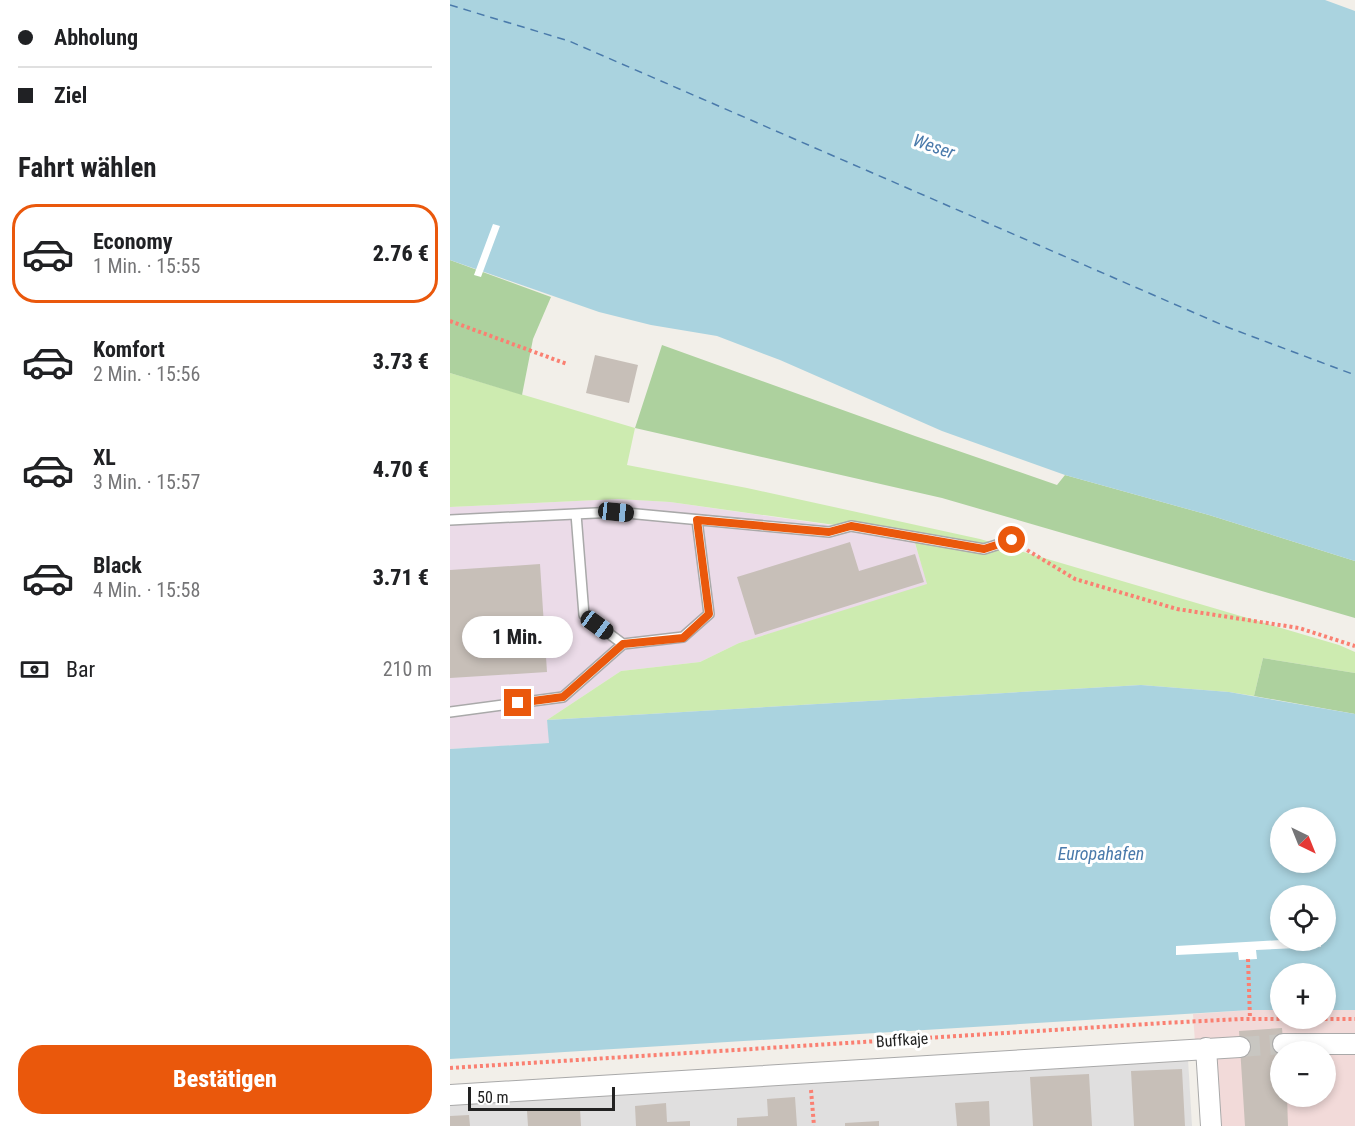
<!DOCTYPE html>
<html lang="de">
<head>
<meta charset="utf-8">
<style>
	:root { --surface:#fff; --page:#f2f2f2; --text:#202124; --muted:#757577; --line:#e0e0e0; --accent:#ea580c }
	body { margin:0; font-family:"Roboto Condensed",sans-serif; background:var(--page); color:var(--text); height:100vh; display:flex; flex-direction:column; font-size:22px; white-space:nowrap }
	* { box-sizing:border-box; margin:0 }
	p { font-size:20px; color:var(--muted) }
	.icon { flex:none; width:33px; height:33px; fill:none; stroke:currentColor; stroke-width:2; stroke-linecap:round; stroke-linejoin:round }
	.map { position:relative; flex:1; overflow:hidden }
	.side { display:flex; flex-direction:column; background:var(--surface); width:450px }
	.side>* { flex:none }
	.top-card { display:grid; align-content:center; height:132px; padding:0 18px; background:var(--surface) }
	.needle { width:39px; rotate:137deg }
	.controls { position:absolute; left:820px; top:807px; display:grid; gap:12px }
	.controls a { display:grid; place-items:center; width:66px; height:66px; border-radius:50%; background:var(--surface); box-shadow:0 3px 9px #0003; font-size:30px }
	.scale { position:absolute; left:18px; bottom:15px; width:147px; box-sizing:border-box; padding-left:6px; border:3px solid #222; border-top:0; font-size:16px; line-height:21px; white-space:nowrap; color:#222; -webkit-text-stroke:4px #fff; paint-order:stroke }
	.end { position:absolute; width:27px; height:27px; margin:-14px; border:8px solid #ea580c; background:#fff; box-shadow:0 0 0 3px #fff }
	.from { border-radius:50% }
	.bubble { position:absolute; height:42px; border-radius:21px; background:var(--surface); box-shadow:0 3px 9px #0003; font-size:20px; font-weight:800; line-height:42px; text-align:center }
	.car { position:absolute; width:18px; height:36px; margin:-18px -9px; border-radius:8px; box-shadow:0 0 4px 2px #0007; background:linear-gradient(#222 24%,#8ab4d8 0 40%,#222 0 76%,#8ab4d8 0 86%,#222 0) }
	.top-card b { display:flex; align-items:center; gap:21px; height:57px; font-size:22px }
	.top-card b+b { border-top:2px solid var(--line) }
	.top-card i { width:15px; height:15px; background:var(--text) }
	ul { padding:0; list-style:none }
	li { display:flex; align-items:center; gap:18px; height:99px; margin:0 12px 9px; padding:0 6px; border:3px solid transparent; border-radius:24px }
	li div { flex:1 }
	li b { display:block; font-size:22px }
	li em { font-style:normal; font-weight:800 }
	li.selected { border-color:var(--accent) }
	li>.icon { width:54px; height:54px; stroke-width:1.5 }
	h2 { padding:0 18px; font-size:27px; line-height:72px }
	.pay { display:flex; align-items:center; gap:15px; height:66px; padding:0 18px; font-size:22px }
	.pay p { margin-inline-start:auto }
	.primary-button { display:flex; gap:12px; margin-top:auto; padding:12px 18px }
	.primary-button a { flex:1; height:69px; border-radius:24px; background:var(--accent); color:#fff; font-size:24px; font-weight:800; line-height:69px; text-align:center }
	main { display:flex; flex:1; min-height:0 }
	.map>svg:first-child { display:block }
	.residential { fill:#e0dfdf }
	.commercial { fill:#f2dad9; fill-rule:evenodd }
	.industrial { fill:#ebdbe8 }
	.grass { fill:#cdebb0 }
	.forest { fill:#add19e }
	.water { fill:#aad3df; fill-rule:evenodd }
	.pier { fill:#fff }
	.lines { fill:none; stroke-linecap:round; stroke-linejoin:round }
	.ferry { stroke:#4a7aab; stroke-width:1.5; stroke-dasharray:8 6; stroke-linecap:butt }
	.building { fill:#c7bfb8 }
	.street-tunnel { stroke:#c8c6c1; stroke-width:20; stroke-dasharray:20 10; stroke-linecap:butt }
	.lane-casing { stroke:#a9a9a9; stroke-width:12 }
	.street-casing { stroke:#a9a9a9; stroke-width:22 }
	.path { stroke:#fa8072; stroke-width:4; stroke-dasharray:3 3; stroke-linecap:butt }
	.lane { stroke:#fff; stroke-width:9 }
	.street { stroke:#fff; stroke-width:20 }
	.route { stroke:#ea580c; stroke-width:8 }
	.labels { text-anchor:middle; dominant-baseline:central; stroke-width:6; stroke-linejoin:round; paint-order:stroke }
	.street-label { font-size:16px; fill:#222; stroke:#fff }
	.water-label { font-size:18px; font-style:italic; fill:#4a7aab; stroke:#fff }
</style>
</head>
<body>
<main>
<section class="side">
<div class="top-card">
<b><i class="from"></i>Abholung</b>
<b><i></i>Ziel</b>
</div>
<h2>Fahrt wählen</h2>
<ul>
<li class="selected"><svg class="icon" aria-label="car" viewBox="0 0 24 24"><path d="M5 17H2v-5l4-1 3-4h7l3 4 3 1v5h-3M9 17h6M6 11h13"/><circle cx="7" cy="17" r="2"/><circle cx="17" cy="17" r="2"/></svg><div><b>Economy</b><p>1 Min. · 15:55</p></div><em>2.76 €</em></li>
<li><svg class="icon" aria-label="car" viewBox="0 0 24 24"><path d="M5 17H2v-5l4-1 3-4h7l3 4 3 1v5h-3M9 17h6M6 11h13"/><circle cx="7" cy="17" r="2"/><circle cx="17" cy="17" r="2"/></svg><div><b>Komfort</b><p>2 Min. · 15:56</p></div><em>3.73 €</em></li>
<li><svg class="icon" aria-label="car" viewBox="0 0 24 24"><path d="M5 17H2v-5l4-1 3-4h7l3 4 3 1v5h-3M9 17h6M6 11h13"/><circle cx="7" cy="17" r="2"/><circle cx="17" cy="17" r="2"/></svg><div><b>XL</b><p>3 Min. · 15:57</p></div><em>4.70 €</em></li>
<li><svg class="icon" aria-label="car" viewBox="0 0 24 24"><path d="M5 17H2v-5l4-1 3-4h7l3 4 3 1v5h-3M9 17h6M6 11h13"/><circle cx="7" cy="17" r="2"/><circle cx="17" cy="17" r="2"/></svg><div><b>Black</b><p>4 Min. · 15:58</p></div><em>3.71 €</em></li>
</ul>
<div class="pay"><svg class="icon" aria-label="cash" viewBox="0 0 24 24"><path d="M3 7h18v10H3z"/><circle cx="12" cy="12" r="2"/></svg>Bar<p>210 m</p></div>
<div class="primary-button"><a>Bestätigen</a></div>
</section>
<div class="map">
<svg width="905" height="1126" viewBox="0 0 905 1126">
	<rect width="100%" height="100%" fill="#f2efe9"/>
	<!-- residential -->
	<path class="residential" d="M 737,1043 L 742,1126 L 0,1126 L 0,1104 Z"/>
	<!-- commercial -->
	<path class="commercial" d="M 800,1010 L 831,1010 L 831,1018 L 876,1018 L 876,1010 L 905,1010 L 905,1126 L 751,1126 L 743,1014 ZM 831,1052 L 876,1052 L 876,1096 L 831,1096 Z"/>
	<!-- industrial -->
	<path class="industrial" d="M 168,499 L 220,502 L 463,537 L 478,585 L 289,643 L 250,662 L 171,671 L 97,720 L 100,743 L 0,749 L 0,507 Z"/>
	<!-- grass -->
	<path class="grass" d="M 0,373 L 185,428 L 177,465 L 297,488 L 530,539 L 889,645 L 905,652 L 905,673 L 813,658 L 804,696 L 779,692 L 691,685 L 97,720 L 171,671 L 250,662 L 289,643 L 477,584 L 463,536 L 220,502 L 168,499 L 0,507 Z"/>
	<!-- forest -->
	<path class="forest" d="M 0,260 L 101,297 L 83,339 L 72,395 L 0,373 Z
		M 212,345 L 465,436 L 607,485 L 615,475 L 759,515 L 905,561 L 905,618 L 492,498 L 185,428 Z
		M 813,658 L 905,673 L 905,714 L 804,696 Z"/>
	<!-- water -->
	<path class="water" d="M 0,0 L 875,0 L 905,11 L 905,561 L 759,515 L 615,475 L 492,431 L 330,360 L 267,336 L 201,325 L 149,312 L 0,260 Z
		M 691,685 L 779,692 L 905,714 L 905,1010 L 876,1010 L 876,974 L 831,974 L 831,1010 L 800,1010 L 0,1059 L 0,749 L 99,743 L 97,720 ZM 831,818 L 876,818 L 876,862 L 831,862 ZM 831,896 L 876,896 L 876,940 L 831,940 Z"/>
	<!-- pier -->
	<path class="pier" d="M 43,224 L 50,226 L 31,277 L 24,275 Z
		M 831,940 L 871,941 L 871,947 L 806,950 L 807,959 L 789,960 L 788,952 L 726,955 L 726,946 Z"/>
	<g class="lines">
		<!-- ferry -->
		<path class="ferry" d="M 0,5 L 119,41 L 777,327 L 905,375"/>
	</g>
	<!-- building -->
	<path class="building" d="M 145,355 L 188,365 L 179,403 L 136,393 Z
		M 400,542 L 409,571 L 465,554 L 474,582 L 305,635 L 287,577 Z
		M 90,564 L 97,672 L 0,678 L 0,570 Z
		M 832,1028 L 834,1052 L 831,1052 L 831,1096 L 837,1096 L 838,1126 L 795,1126 L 789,1031 Z
		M 732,1069 L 735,1126 L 684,1126 L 681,1071 Z
		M 639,1074 L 642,1126 L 583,1126 L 580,1077 Z
		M 345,1097 L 347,1126 L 287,1126 L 287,1118 L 318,1116 L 317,1099 Z
		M 539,1101 L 540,1126 L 507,1126 L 505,1103 Z
		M 216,1103 L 217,1122 L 240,1121 L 240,1126 L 186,1126 L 185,1106 Z
		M 130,1108 L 131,1126 L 78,1126 L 77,1111 Z
		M 19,1115 L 20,1126 L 0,1126 L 0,1116 Z
		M 429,1121 L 429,1126 L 395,1126 L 395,1123 Z"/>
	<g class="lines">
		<!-- street-tunnel -->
		<path class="street-tunnel" d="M 790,1047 L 833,1044"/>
		<defs>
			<path id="lane" d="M 126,514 L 134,615 L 173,644 L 233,637 L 259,614 L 247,520
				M 0,520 L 166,512 L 379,532 L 401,526 L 534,549 L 562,540
				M 0,712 L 113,697 L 173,644"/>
			<path id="street" d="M 833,1044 L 905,1044
				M 756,1048 L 761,1126
				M 0,1095 L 790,1047"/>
		</defs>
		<!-- lane casing -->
		<use href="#lane" class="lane-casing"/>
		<!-- street casing -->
		<use href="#street" class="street-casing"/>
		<!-- path -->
		<path class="path" d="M 0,321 L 117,364
			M 572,547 L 625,579 L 727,609 L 849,628 L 905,646
			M 798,959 L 800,1019
			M 0,1068 L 714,1023 L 791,1019 L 905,1019
			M 361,1090 L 364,1126"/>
		<!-- lane -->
		<use href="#lane" class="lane"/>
		<!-- street -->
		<use href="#street" class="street"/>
	</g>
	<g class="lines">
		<!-- route -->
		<path class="route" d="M 68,703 L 113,697 L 173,644 L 233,638 L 259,614 L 247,520 L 379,532 L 401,526 L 534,549 L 562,540"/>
	</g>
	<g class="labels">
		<!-- street labels -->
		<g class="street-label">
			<text transform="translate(452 1040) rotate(-4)">Buffkaje</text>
		</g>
		<!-- water labels -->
		<g class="water-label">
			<text transform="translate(484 146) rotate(19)">Weser</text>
			<text x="651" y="853">Europahafen</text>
		</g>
	</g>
</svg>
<div class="controls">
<a><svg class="needle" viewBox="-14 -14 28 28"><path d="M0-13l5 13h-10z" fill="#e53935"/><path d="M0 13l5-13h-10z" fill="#757577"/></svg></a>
<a><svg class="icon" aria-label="locate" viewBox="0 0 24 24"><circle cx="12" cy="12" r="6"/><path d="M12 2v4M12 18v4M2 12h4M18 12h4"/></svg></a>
<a>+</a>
<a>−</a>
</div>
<div class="scale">50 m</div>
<i class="end from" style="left:562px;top:540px"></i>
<i class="end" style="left:68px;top:703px"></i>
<div class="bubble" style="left:12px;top:616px;width:111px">1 Min.</div>
<i class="car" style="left:166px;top:512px;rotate:96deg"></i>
<i class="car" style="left:147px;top:625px;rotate:126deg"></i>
</div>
</main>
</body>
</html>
